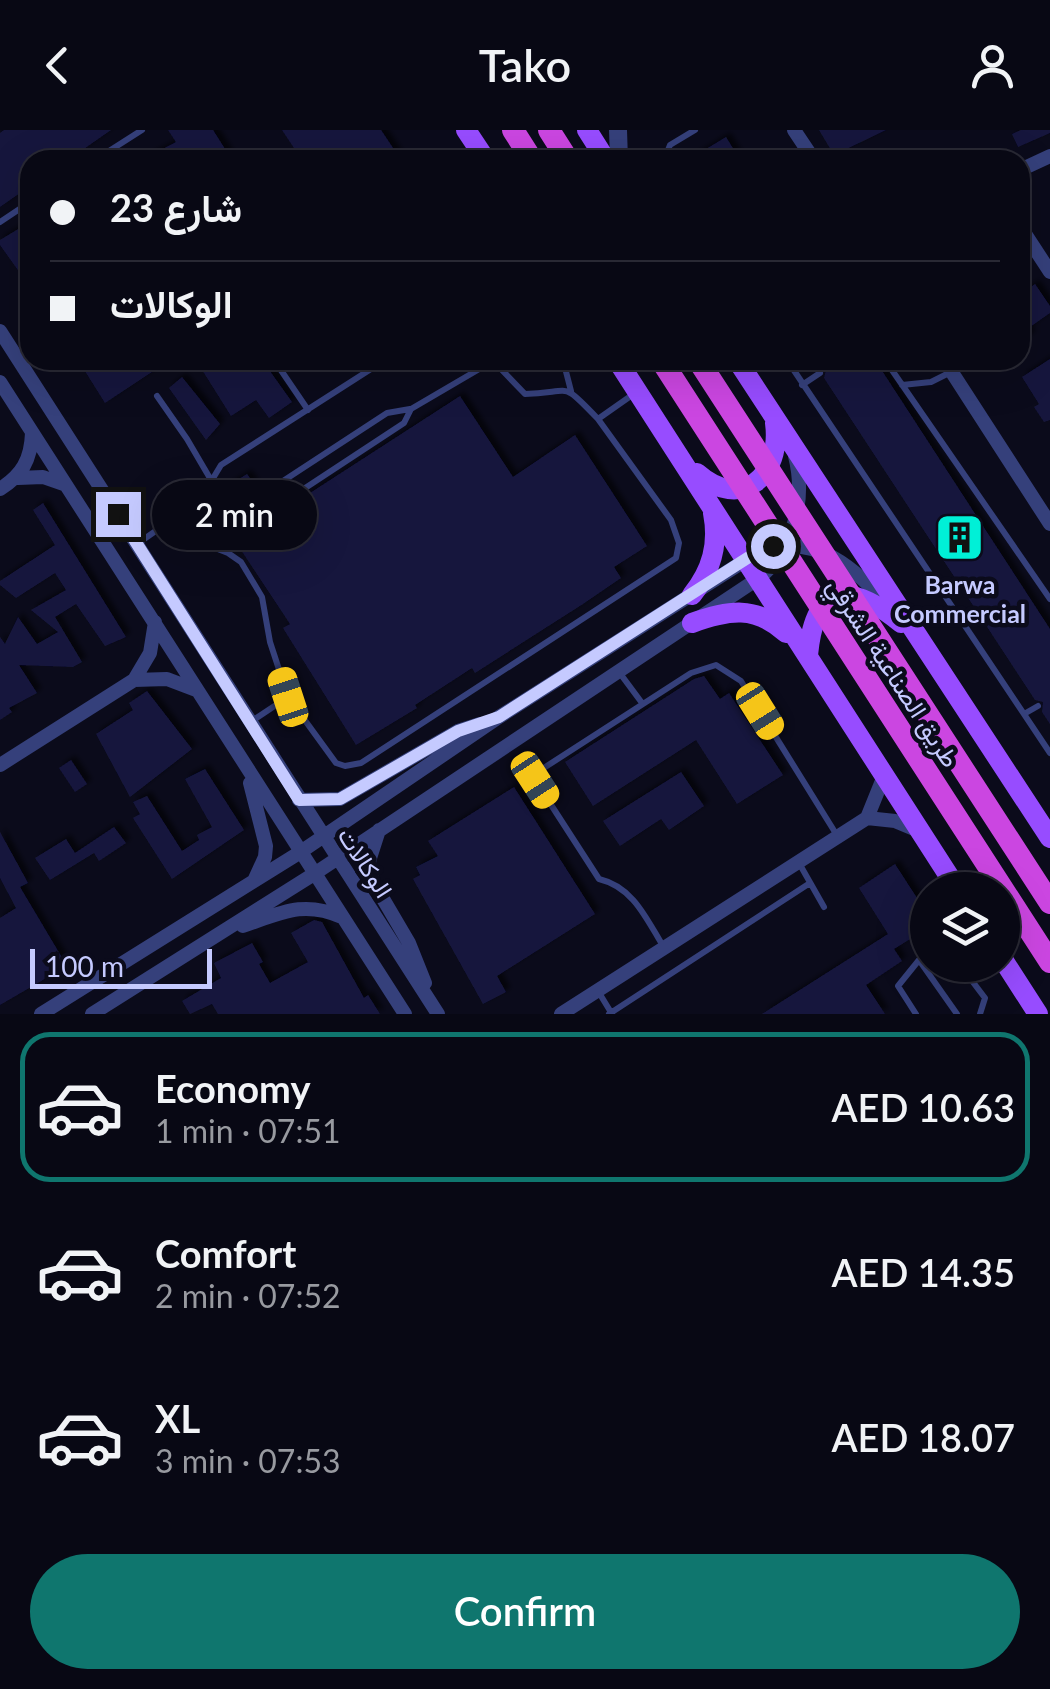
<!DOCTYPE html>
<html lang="en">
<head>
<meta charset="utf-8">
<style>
	:root { --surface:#080814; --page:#161622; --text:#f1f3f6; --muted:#989aa0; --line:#292934; --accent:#0f766e }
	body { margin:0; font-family:Lato,Vazirmatn,sans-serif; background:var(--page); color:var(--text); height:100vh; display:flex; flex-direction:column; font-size:38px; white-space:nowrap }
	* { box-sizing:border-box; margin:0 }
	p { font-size:32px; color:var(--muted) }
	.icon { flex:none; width:55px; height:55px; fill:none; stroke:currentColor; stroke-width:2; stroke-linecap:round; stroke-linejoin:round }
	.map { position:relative; height:884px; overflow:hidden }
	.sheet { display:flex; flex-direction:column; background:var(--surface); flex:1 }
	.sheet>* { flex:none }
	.banner { position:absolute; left:20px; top:20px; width:1010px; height:220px; border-radius:30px; box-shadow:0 10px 40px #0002,0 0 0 2px var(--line); display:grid; align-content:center; height:220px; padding:0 30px; background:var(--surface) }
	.controls { position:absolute; left:910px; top:742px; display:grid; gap:20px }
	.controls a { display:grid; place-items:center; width:110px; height:110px; border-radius:50%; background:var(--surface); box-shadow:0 10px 40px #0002,0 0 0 2px var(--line); font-size:50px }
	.scale { position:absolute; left:30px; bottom:25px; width:182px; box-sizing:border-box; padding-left:10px; border:5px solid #c5caff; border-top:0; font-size:28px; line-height:35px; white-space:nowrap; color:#c5caff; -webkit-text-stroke:8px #0b0b1b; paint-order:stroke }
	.end { position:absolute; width:45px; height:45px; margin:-22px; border:12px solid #c5caff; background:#111; box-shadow:0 0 0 5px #111 }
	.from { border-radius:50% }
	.bubble { position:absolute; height:70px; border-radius:35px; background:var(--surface); box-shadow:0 10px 40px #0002,0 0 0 2px var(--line); font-size:32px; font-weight:600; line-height:70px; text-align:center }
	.car { position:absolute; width:30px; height:60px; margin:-30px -15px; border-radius:12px; box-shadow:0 0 8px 2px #0007; background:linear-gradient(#f5c518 24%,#345 0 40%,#f5c518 0 76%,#345 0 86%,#f5c518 0) }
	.banner b { display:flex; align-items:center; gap:35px; height:95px; font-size:38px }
	.banner b+b { border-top:2px solid var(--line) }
	.banner i { width:25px; height:25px; background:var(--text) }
	ul { padding:18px 0 0; list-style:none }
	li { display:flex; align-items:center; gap:30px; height:150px; margin:0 20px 15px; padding:0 10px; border:5px solid transparent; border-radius:30px }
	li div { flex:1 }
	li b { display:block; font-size:38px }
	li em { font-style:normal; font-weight:600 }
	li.on { border-color:var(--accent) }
	li>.icon { width:90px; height:90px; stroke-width:1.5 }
	.button { display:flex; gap:20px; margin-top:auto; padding:20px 30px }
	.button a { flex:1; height:115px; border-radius:60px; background:var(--accent); color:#fff; font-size:40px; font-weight:600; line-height:115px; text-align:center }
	header { display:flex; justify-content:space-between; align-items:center; height:130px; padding:0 30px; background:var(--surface); font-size:45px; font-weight:600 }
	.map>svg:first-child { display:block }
	.building { fill:#16173d; filter:url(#shadow) }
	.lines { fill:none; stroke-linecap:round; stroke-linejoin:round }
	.service { stroke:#35407b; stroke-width:6 }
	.minor { stroke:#35407b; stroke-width:14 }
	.tertiary { stroke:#35407b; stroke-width:18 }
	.primary { stroke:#974cff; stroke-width:20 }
	.trunk { stroke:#cb46e1; stroke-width:22 }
	.trunk-bridge { stroke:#cb46e1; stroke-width:22 }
	.route { stroke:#c5caff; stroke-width:12 }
	.labels { text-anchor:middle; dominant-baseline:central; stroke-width:9; stroke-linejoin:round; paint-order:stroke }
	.poi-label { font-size:25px; font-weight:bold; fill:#c5caff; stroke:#0b0b1b }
	.street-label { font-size:25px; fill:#c5caff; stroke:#0b0b1b }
</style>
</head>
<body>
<header><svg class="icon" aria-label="back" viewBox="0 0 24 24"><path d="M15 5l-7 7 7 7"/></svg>Tako<svg class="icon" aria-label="person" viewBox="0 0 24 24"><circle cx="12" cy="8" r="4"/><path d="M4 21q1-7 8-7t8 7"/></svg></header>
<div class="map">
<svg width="1050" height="884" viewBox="0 0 1050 884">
	<defs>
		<filter id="shadow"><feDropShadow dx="4.5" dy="-4.5" stdDeviation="2.5" flood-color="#0009"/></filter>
	</defs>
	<rect width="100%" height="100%" fill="#0b0b1b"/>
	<!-- building -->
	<path class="building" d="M 4,0 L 111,0 L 68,30 L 30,30 L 30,56 L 0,77 L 0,3 Z
		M 168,0 L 213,0 L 232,30 L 142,30 L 176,12 Z
		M 282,0 L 381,0 L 401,30 L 302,30 Z
		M 819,0 L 886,0 L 834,25 Z
		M 1021,0 L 1050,0 L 1050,3 L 1018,17 L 1012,4 Z
		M 726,7 L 740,30 L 688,30 Z
		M 30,92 L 30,157 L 0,115 L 0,110 Z
		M 1035,154 L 1050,176 L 1050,183 L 1027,199 L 1031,205 L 1020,213 L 1020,165 Z
		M 1050,229 L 1050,290 L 1044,292 L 1034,277 L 1039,274 L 1022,247 Z
		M 78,230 L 170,230 L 105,273 Z
		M 205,230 L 262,230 L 292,272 L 269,288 L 256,270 L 231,286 L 199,235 Z
		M 812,230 L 875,230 L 1050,499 L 1050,594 L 1042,582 L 1043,572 L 1035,570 L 824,248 L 826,240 L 817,237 Z
		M 182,247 L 220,294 L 206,310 L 169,258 Z
		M 460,266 L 513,347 L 575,305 L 647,416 L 614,437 L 621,448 L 583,474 L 475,543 L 472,538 L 415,575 L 417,578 L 356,615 L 283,498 L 290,494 L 237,414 L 242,407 Z
		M 247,344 L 255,355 L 219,379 L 210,367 Z
		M 43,373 L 126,507 L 105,516 L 76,474 L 55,487 L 82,532 L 73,537 L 19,535 L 37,563 L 9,578 L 12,582 L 0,590 L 0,507 L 5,514 L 18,487 L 37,514 L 58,502 L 31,480 L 66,460 L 55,443 L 16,468 L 0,455 L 0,451 L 55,415 L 33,380 Z
		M 704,546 L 720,569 L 729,563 L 783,645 L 737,674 L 696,610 L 593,676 L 565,632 L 694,549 Z
		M 147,561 L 192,619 L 130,667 L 96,604 L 133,580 L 129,573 Z
		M 71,630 L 87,654 L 75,662 L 59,638 Z
		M 205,639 L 244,700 L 172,749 L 133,688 L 140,684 L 133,672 L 147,666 L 182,721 L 199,710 L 197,705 L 212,697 L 185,649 Z
		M 681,642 L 704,676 L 669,700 L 661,689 L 620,716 L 603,691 Z
		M 514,657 L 595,784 L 497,846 L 506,862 L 483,874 L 413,749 L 420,745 L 416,737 L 438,726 L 428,711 Z
		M 114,697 L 126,713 L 99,731 L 94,723 L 50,750 L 35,728 L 66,709 L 75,723 Z
		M 0,702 L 28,753 L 20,757 L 67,836 L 0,875 L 0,788 L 16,778 L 0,748 Z
		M 895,734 L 928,785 L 928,798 L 894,819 L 902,831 L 866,855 L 885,884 L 762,884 L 888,804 L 859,758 Z
		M 314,790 L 322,792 L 364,868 L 368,865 L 380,884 L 218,884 L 212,874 L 190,884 L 182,871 L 221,848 L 214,833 L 252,813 L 263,832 L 259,834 L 270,853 L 308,832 L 291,803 Z"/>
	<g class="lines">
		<!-- service -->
		<path class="service" d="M 95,30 L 142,0
			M 664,30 L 670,15 L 695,0
			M 0,92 L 30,72
			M 274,230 L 308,280
			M 563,230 L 571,261
			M 787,230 L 1050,623
			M 885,230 L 1050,469
			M 802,255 L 820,243
			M 902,255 L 931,252 L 951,242
			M 157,266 L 187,309 L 211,350
			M 263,372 L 280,353 L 387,283 L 410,279
			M 179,385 L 197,411 L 228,423 L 241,432 L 262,467 L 270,512 L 288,567 L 336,633 L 345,636 L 361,633 L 676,428 L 679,413 L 671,390 L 598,289 L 635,263
			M 197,411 L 262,373 L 290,368 L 404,293 L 411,279 L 481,238 L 500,238 L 525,264 C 573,263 560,249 598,289
			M 137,414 L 200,370 L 221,335 L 385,230
			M 619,542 L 642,573
			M 1024,584 L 1038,576
			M 252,591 L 288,567
			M 799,733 L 824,777
			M 663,816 C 646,788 633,757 599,749 L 535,650 L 536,643 L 691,543 L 716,535 L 741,551 L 838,707
			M 928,822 L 919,830 L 957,884
			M 960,835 L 985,868 L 980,884
			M 598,861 L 612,884
			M 609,884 L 810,753
			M 916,884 L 898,856 L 919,830"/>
		<!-- minor -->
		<path class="minor" d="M 794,0 L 814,30
			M 1020,40 L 1050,26
			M 1020,96 L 1050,142
			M 0,201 L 438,884
			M 944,230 L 1050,394
			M 0,252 L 405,884
			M 18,348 L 43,347 L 66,355
			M 0,359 C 22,345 31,330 32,303
			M 134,550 L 167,549 L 196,560
			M 0,635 L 134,550 L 150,523 L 155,492
			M 250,653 L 266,716 L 265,727 L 254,751
			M 299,670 L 340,669 L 458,601 L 480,594
			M 867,688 L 895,691 L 919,701
			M 379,700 L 369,731 L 372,750 L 409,813 L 425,853
			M 243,796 C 281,783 303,770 342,787
			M 41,884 L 299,723 L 499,587 L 760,421 C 816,402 854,438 890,477
			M 92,884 L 314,744 L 759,448 C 794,420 806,369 795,326
			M 561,884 L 867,688 L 884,646"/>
		<!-- tertiary -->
		<path class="tertiary" d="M 618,0 L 619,30"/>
		<!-- primary -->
		<path class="primary" d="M 466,0 L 486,30
			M 587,0 L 606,30
			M 617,230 L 958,760
			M 737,230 L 1050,708
			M 697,343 C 741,382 782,346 775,293
			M 692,465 C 712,440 719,414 713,383
			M 692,493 C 728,480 756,475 786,503
			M 808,525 C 815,452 850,452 901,493
			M 1002,828 L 1038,884"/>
		<!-- trunk -->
		<path class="trunk" d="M 513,0 L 532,30
			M 549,0 L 568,30"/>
		<!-- trunk-bridge -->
		<path class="trunk-bridge" d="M 661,230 L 1050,832
			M 698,230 L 1050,773"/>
	</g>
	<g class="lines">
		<!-- route -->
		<path class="route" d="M 118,384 L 299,670 L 340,669 L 458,601 L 499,587 L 760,420 L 773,416"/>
	</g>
	<!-- icons -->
	<defs>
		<symbol id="building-square" viewBox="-11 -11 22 22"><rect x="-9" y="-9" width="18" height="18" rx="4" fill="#00f0d7" stroke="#0b0b1b"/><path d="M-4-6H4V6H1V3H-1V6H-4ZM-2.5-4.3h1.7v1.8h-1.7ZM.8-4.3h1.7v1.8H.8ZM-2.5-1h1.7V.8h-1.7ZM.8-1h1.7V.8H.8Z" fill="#111"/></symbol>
	</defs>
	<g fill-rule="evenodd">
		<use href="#building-square" x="932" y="380" width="55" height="55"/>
	</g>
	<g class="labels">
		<!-- poi labels -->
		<g class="poi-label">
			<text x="960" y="454">Barwa<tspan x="960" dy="29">Commercial</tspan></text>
		</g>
		<!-- street labels -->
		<g class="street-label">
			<text transform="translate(894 542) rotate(57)">طريق الصناعية الشرقي</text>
			<text transform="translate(366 732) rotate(57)">الوكالات</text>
		</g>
	</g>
</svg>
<div class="controls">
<a><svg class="icon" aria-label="layers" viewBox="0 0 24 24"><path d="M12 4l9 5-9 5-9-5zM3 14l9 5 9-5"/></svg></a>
</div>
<div class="scale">100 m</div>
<i class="end from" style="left:773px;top:416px"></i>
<i class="end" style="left:118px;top:384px"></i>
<div class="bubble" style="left:152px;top:350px;width:165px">2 min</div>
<i class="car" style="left:288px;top:567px;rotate:342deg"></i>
<i class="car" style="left:760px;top:581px;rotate:148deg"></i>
<i class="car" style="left:535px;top:650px;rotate:147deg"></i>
<div class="banner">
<b><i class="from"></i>شارع 23</b>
<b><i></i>الوكالات</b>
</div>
</div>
<section class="sheet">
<ul>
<li class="on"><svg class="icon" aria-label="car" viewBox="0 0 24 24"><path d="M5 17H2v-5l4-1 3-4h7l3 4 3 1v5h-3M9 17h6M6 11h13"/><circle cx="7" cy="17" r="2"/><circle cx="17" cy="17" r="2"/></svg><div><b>Economy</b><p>1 min · 07:51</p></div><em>AED 10.63</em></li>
<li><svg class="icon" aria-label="car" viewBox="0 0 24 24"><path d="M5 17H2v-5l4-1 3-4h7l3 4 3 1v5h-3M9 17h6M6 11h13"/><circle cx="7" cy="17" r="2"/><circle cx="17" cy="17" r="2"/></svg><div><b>Comfort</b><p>2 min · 07:52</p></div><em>AED 14.35</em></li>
<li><svg class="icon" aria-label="car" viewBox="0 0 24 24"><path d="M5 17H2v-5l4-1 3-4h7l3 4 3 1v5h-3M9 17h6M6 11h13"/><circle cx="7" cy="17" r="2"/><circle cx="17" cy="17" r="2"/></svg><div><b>XL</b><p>3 min · 07:53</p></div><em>AED 18.07</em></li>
</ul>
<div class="button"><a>Confirm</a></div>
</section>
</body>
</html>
